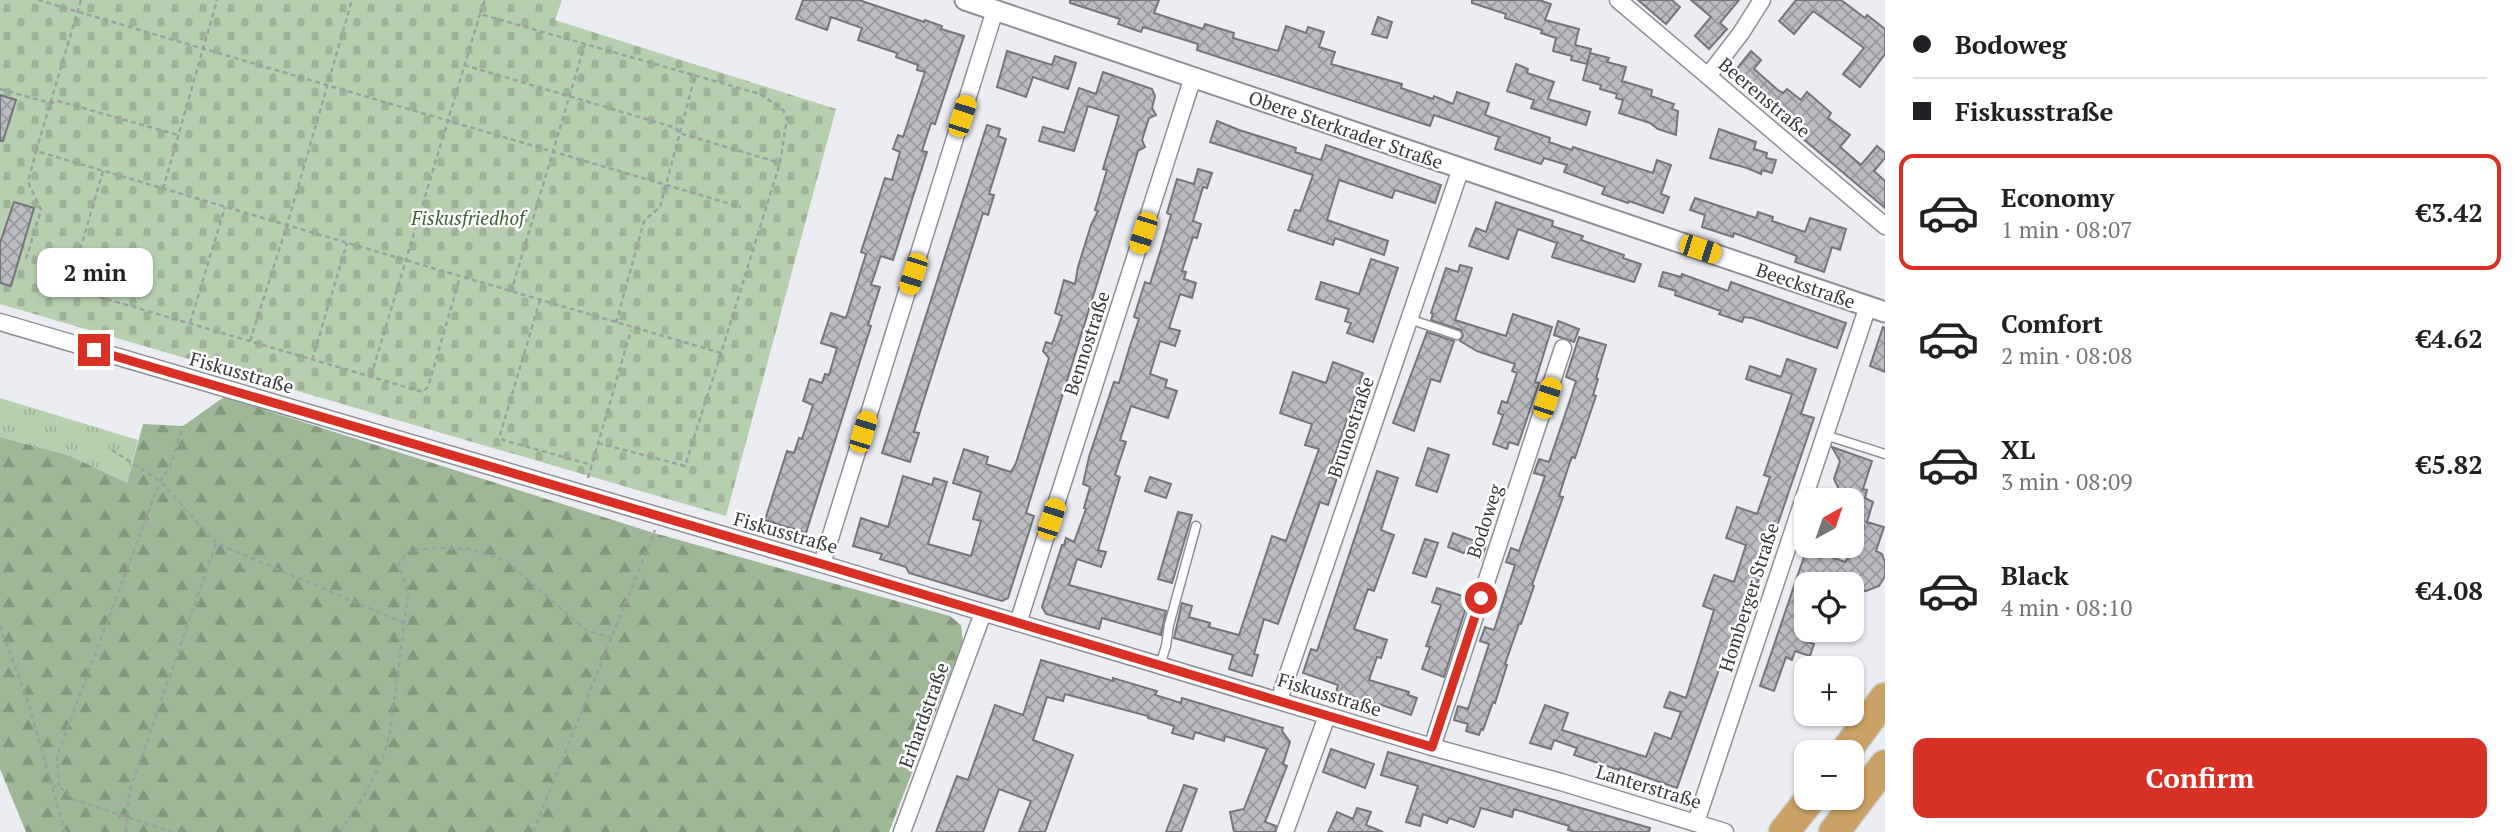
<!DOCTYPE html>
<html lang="en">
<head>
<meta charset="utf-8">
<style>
	:root { --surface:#fff; --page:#f2f2f2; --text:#202124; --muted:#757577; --line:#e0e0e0; --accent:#d93025 }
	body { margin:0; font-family:"PT Serif",serif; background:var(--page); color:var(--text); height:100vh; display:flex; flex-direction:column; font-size:26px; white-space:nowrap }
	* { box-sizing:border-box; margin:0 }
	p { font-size:23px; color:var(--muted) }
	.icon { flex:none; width:38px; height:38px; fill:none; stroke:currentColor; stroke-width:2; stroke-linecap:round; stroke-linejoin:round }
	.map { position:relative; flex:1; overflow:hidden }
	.sheet { display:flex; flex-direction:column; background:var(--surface); width:630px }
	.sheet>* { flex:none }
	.guide { display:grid; align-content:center; height:154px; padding:0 28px; background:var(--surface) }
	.needle { width:46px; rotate:40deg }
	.tools { position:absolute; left:1794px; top:488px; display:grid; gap:14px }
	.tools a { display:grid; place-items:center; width:70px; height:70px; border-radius:14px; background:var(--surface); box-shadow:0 2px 5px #0004; font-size:35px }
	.end { position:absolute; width:32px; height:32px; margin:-16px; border:9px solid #d93025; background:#fff; box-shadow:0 0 0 4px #fff }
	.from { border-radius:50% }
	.bubble { position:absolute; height:49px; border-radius:14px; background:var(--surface); box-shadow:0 2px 5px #0004; font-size:23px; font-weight:700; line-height:49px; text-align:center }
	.car { position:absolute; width:21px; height:42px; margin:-21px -10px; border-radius:9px; box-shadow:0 0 5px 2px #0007; background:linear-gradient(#f5c518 24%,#345 0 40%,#f5c518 0 76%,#345 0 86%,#f5c518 0) }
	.guide b { display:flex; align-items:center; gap:24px; height:66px; font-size:26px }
	.guide b+b { border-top:2px solid var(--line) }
	.guide i { width:18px; height:18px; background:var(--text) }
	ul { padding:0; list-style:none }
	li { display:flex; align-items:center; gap:21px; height:116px; margin:0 14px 10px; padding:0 14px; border:4px solid transparent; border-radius:14px }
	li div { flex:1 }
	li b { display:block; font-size:26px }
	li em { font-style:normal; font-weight:700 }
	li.active { border-color:var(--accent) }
	li>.icon { width:63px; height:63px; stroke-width:1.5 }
	.primary-button { display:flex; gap:14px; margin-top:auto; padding:14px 28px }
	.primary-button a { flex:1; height:80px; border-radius:14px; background:var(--accent); color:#fff; font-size:28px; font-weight:700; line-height:80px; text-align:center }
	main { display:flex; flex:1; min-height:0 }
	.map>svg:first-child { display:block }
	.grass { fill:url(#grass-tufts) }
	.forest { fill:url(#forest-firs) }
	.cemetery { fill:url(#cemetery-stones) }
	.building { fill:url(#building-cross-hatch); stroke:#75767c; stroke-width:2 }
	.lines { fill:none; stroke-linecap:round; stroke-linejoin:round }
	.service-casing { stroke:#8f9096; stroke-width:11 }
	.minor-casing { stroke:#8f9096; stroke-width:19 }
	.tertiary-casing { stroke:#8f9096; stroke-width:23 }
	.motorway-casing { stroke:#ccc; stroke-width:33 }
	.path { stroke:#9e9fa3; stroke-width:2.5; stroke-dasharray:5 3.5; stroke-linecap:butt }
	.service { stroke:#fff; stroke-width:8 }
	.minor { stroke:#fff; stroke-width:16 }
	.tertiary { stroke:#fff; stroke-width:19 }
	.motorway { stroke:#caa266; stroke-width:30 }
	.route { stroke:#d93025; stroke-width:9 }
	.labels { text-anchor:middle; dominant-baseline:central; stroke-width:5; stroke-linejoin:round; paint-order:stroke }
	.street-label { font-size:19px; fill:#39393c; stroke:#fff }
	.park-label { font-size:19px; font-style:italic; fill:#3c6132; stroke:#fff }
</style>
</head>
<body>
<main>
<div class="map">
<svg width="1885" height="832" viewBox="0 0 1885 832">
	<defs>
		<pattern id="grass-tufts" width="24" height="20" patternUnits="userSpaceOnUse" patternTransform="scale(1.75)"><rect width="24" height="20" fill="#b6cfaf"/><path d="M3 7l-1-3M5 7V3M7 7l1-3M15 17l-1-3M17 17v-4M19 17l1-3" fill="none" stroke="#9db297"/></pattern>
		<pattern id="forest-firs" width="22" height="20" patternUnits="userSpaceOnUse" patternTransform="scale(1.75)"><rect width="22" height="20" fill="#9eb897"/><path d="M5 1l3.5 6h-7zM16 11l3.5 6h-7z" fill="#82977c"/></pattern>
		<pattern id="cemetery-stones" width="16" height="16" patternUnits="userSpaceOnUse" patternTransform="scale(1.75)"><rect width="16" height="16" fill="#b6cfaf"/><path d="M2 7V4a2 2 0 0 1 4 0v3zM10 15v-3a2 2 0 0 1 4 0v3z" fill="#9db297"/></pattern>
		<pattern id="building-cross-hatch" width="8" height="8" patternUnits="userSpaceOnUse" patternTransform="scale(1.75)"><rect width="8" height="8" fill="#babcc2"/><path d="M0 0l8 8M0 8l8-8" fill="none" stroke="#989a9f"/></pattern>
	</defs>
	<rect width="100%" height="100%" fill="#ecedf3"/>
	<!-- grass -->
	<path class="grass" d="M 0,398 L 138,440 L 127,483 L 68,455 L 0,437 Z"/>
	<!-- forest -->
	<path class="forest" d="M 224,397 L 654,533 L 950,616 L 961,625 L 963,641 L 889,832 L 26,832 L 0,769 L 0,437 L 68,455 L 127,483 L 143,424 L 183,426 Z"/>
	<!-- cemetery -->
	<path class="cemetery" d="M 0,0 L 562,0 L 555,20 L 836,109 L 726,516 L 0,304 Z"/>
	<!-- building -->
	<path class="building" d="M 803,0 L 859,0 L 924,22 L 925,20 L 942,26 L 941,29 L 964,36 L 935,124 L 931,123 L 922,151 L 927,152 L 893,260 L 881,256 L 880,258 L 871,285 L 880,287 L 868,325 L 871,326 L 806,533 L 765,520 L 787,451 L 794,453 L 799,438 L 802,439 L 813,405 L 803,401 L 810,379 L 822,383 L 825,374 L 829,375 L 837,348 L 821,343 L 831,313 L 846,318 L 866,254 L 861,252 L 885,178 L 892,180 L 900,152 L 893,149 L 898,135 L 903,137 L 925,72 L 917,70 L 918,65 L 896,57 L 897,53 L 858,40 L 862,28 L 831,17 L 827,30 L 796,19 Z
		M 1070,0 L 1159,0 L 1154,13 L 1203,29 L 1205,24 L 1234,33 L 1233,38 L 1278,51 L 1286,26 L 1306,33 L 1308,27 L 1324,32 L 1319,47 L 1335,52 L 1331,64 L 1402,84 L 1401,88 L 1433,99 L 1434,96 L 1453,104 L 1457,92 L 1489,103 L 1485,115 L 1550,138 L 1549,142 L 1572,150 L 1573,147 L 1653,173 L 1657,160 L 1671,165 L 1661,194 L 1669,197 L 1663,213 L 1629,201 L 1628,203 L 1602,194 L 1605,187 L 1564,172 L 1567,165 L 1544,158 L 1541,164 L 1495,149 L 1499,137 L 1434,115 L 1430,126 L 1197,50 L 1198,44 L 1143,27 L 1141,32 L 1118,24 L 1120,19 L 1070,3 Z
		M 1472,0 L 1539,0 L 1551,4 L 1545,20 L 1579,29 L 1575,45 L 1591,49 L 1587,64 L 1571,60 L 1572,56 L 1553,51 L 1556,38 L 1541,33 L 1542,30 L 1505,18 L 1506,14 L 1472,3 Z
		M 1638,0 L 1672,0 L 1680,7 L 1666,24 Z
		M 1691,0 L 1739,0 L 1720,23 L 1727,29 L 1709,49 L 1695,36 L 1711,17 Z
		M 1796,0 L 1841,0 L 1865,18 L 1867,15 L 1885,29 L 1885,54 L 1860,87 L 1843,74 L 1864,48 L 1813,11 L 1794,34 L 1779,21 Z
		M 1378,17 L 1392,22 L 1387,38 L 1372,34 Z
		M 1007,51 L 1052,65 L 1055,56 L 1076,63 L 1068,89 L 1033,77 L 1026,97 L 997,87 Z
		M 1751,51 L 1761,60 L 1754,69 L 1779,91 L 1783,93 L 1787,89 L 1801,100 L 1807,92 L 1831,113 L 1828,118 L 1850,135 L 1840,147 L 1861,165 L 1877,146 L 1885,153 L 1885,158 L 1874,171 L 1885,181 L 1885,208 L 1730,77 Z
		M 1590,53 L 1609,58 L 1607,62 L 1626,67 L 1622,81 L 1652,90 L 1651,96 L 1674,104 L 1672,109 L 1678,111 L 1676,135 L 1658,129 L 1650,123 L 1619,113 L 1623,100 L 1616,98 L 1617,94 L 1600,89 L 1601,85 L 1583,80 Z
		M 1516,64 L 1528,69 L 1527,73 L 1554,82 L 1548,99 L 1590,112 L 1586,125 L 1531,108 L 1534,100 L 1507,91 Z
		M 1103,72 L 1152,89 L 1155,96 L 1152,108 L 1156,115 L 1149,118 L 1142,140 L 1145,147 L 1138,151 L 1130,177 L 1026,513 L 1034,516 L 1008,598 L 1002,601 L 909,573 L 906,567 L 880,559 L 882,554 L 853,546 L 861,518 L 888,527 L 903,476 L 932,485 L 934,478 L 947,482 L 928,544 L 971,556 L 981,521 L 973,519 L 981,492 L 953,483 L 964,449 L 988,457 L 986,464 L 1011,472 L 1016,463 L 1049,358 L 1043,351 L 1046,342 L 1052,344 L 1062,316 L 1055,313 L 1064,280 L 1075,284 L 1078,267 L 1091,225 L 1098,211 L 1095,210 L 1107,170 L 1103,169 L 1119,116 L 1088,106 L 1074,151 L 1039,141 L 1043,127 L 1064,133 L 1079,88 L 1096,94 Z
		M 0,95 L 16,100 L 3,141 L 0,141 Z
		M 1217,121 L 1239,130 L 1296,148 L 1295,152 L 1321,160 L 1326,145 L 1441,185 L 1435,203 L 1395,190 L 1392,198 L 1339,180 L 1327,220 L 1388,241 L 1384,255 L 1335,238 L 1333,245 L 1288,230 L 1295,210 L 1300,211 L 1313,175 L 1210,142 Z
		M 987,125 L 1000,129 L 998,136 L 1006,139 L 989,194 L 994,195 L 988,215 L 983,213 L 920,412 L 914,432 L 919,433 L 910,462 L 882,453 Z
		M 1719,129 L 1756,142 L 1754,149 L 1767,153 L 1766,158 L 1776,160 L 1772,173 L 1762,170 L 1761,174 L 1747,168 L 1710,158 Z
		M 1198,169 L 1212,173 L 1207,188 L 1203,187 L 1193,221 L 1201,224 L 1197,238 L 1193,237 L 1182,271 L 1186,272 L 1184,279 L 1196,283 L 1192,298 L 1180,294 L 1169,328 L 1180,331 L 1175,346 L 1160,341 L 1150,374 L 1167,380 L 1165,387 L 1177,391 L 1168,418 L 1131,406 L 1120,440 L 1126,442 L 1115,475 L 1120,477 L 1098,550 L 1106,552 L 1101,567 L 1077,559 L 1069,585 L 1166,611 L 1161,635 L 1102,618 L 1099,629 L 1046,614 L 1042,607 L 1062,545 L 1064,545 L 1066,538 L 1074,542 L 1086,509 L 1084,508 L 1090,487 L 1083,484 L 1089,457 L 1114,382 L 1119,383 L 1129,349 L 1139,319 L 1134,317 L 1145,282 L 1150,284 L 1162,246 L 1171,215 L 1167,213 L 1177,179 L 1194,184 Z
		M 1695,198 L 1756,218 L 1758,212 L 1773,217 L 1772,221 L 1805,232 L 1810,218 L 1846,229 L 1840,250 L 1832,247 L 1824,272 L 1795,262 L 1797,256 L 1734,233 L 1733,237 L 1702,227 L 1705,215 L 1690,210 Z
		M 14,202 L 34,208 L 11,286 L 0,283 L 0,243 Z
		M 1496,202 L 1553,221 L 1552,226 L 1583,236 L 1581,240 L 1624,255 L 1623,258 L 1641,264 L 1634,282 L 1552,257 L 1557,243 L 1518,229 L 1508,259 L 1469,246 L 1476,228 L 1486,232 Z
		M 1371,259 L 1398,268 L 1373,342 L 1347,333 L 1351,323 L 1345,321 L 1349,309 L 1316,299 L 1321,282 L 1359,294 Z
		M 1460,265 L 1472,268 L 1455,320 L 1506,336 L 1513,314 L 1552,327 L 1535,382 L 1539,383 L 1518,445 L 1509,442 L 1507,449 L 1493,444 L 1503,415 L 1498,413 L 1502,401 L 1507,403 L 1517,373 L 1512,371 L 1515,364 L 1477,351 L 1460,341 L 1463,336 L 1461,330 L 1431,320 L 1433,314 L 1431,313 L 1446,268 L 1458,272 Z
		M 1663,272 L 1681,277 L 1682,274 L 1728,291 L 1731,282 L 1846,323 L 1837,348 L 1752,318 L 1744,317 L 1742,322 L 1719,314 L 1721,311 L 1675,295 L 1676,291 L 1659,286 Z
		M 1558,321 L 1579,329 L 1574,342 L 1554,335 Z
		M 1883,327 L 1885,328 L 1885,372 L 1870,366 Z
		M 1427,332 L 1454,341 L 1440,382 L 1431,379 L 1414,431 L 1393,423 Z
		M 1579,337 L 1606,345 L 1596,378 L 1598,379 L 1593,395 L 1596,396 L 1575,458 L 1572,457 L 1568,468 L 1559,496 L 1563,497 L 1532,585 L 1534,586 L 1521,624 L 1519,624 L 1505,664 L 1507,665 L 1495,703 L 1493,702 L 1483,730 L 1481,729 L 1479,735 L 1466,731 L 1468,724 L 1454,720 L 1458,706 L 1468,709 L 1489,644 L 1480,641 L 1485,627 L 1494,630 L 1515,565 L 1506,562 L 1511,548 L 1519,551 L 1545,476 L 1534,473 L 1539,459 L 1549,462 L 1571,397 L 1576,381 L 1566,377 Z
		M 1787,359 L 1816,369 L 1801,414 L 1814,418 L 1729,667 L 1721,664 L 1677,788 L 1620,768 L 1619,770 L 1574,755 L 1577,748 L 1554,740 L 1551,749 L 1530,743 L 1545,705 L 1568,713 L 1562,730 L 1646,757 L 1655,733 L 1671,739 L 1681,712 L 1664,707 L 1667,699 L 1670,692 L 1686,698 L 1714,610 L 1703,606 L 1714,575 L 1734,582 L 1746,545 L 1726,538 L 1729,530 L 1737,507 L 1757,514 L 1770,477 L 1764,475 L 1792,394 L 1746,379 L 1750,366 L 1781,377 Z
		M 1333,362 L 1363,373 L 1329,472 L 1329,476 L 1337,478 L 1328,505 L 1320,502 L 1278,624 L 1264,619 L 1254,654 L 1258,655 L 1252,676 L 1229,669 L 1233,655 L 1174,638 L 1182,603 L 1192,606 L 1189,617 L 1210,623 L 1209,627 L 1239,635 L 1272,536 L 1286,541 L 1319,449 L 1305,445 L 1312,424 L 1280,413 L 1293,372 L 1326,383 Z
		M 1832,447 L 1872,461 L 1863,489 L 1867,490 L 1865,498 L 1873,502 L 1867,522 L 1884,527 L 1876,551 L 1882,554 L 1885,562 L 1885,576 L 1879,586 L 1866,591 L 1852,590 L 1852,584 L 1806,584 L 1806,641 L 1814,644 L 1810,656 L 1795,651 L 1792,660 L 1786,657 L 1774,691 L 1760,686 L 1807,548 L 1845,562 L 1860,541 L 1864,526 L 1856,523 L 1852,530 L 1852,500 L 1844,500 L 1834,479 L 1840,461 Z
		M 1428,448 L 1449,455 L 1437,492 L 1416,485 Z
		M 1377,471 L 1398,478 L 1381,530 L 1394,535 L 1374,591 L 1368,589 L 1354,629 L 1387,640 L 1381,658 L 1377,657 L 1369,680 L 1409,692 L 1408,695 L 1417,698 L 1411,715 L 1379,704 L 1377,711 L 1335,697 L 1338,685 L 1303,673 L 1311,649 L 1317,651 Z
		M 1150,477 L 1171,484 L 1166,498 L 1145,491 Z
		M 1178,512 L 1192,515 L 1172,583 L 1158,579 Z
		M 1453,533 L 1486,545 L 1481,560 L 1448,547 Z
		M 1425,539 L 1438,543 L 1426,577 L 1413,573 Z
		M 1437,588 L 1469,598 L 1444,677 L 1422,669 L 1430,647 L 1426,646 L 1441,605 L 1432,602 Z
		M 1041,660 L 1113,681 L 1113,678 L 1157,691 L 1155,695 L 1181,703 L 1182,698 L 1283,728 L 1282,731 L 1290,742 L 1283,764 L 1287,766 L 1265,822 L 1276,826 L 1275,832 L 1234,832 L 1230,812 L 1244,809 L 1267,749 L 1225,736 L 1224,741 L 1195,732 L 1193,739 L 1172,733 L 1174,726 L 1148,718 L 1148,716 L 1065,694 L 1063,701 L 1047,697 L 1033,740 L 1073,755 L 1045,832 L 1019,832 L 1031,801 L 999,789 L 983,832 L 936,832 L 957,776 L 968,780 L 995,705 L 1023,715 Z
		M 1331,749 L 1374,764 L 1365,788 L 1323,772 Z
		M 1388,752 L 1650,828 L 1649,832 L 1576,832 L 1568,830 L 1569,826 L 1514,809 L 1512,817 L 1481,808 L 1474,827 L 1449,818 L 1447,823 L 1423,814 L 1420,826 L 1406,822 L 1418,786 L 1381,775 Z
		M 1184,785 L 1197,789 L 1181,832 L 1166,832 Z
		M 1357,808 L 1371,812 L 1366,825 L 1383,832 L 1328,832 L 1337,812 L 1353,819 Z"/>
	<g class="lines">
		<defs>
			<path id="service" d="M 1409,319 L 1457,335
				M 1825,435 L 1885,454
				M 1160,665 L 1166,646 L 1169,625 L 1196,526"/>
			<path id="minor" d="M 1618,0 L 1885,226
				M 1708,76 L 1741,33 L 1762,0
				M 0,322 L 822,564 L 1432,747 L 1561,782 L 1725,832
				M 822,564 L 995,10
				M 1018,623 L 1193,77
				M 1279,700 L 1461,168
				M 1432,747 L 1563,348
				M 1696,822 L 1868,306
				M 902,832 L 983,613
				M 1285,832 L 1327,716"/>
			<path id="tertiary" d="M 965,0 L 1885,312"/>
			<path id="motorway" d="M 1845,752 L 1885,698
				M 1784,832 L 1811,798
				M 1834,832 L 1885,765"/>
		</defs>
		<!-- service casing -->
		<use href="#service" class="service-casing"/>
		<!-- minor casing -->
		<use href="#minor" class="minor-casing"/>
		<!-- tertiary casing -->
		<use href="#tertiary" class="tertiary-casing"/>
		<!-- motorway casing -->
		<use href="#motorway" class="motorway-casing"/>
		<!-- path -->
		<path class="path" d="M 38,0 L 741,207
			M 81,0 L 36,151 L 721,353 L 780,163 L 787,118 L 783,110 L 760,94 L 480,14 L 485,0
			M 464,65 L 676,128 L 679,133 L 780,163
			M 0,89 L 50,103 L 58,101 L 178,135
			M 103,171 L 69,288 L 423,392 L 428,387 L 460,277
			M 163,189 L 217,0
			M 26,259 L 41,210 L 28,182 L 36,151
			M 511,292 L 585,44
			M 540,300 L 500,435 L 503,440 L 592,465
			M 190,323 L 225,207
			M 616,323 L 644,221 L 660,207 L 695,76
			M 250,341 L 287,225 L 352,0
			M 312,360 L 347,243
			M 371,376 L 480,14
			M 598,443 L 685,466 L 721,353
			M 112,450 L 160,481 L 216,543 L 404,623
			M 588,478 L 631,330
			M 0,626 L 29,705 L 65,832
			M 59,786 L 57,756 L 160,481 L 170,467 L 183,426
			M 52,787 L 59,786 L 72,799 L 172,832
			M 126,832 L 129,793 L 216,543
			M 340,832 L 365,794 L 382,761 L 390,733 L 408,595 L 399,563 L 410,550 L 437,548 L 469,549 L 506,561 L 586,630 L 611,638
			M 533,832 L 655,530"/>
		<!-- service -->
		<use href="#service" class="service"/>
		<!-- minor -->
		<use href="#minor" class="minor"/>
		<!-- tertiary -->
		<use href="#tertiary" class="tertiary"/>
		<!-- motorway -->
		<use href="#motorway" class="motorway"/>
	</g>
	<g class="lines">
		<!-- route -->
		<path class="route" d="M 94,350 L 822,564 L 1432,747 L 1481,598"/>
	</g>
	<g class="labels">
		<!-- street labels -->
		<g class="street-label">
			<text transform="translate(1765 97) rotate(40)">Beerenstraße</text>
			<text transform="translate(1346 129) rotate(19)">Obere Sterkrader Straße</text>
			<text transform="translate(1806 285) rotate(19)">Beeckstraße</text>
			<text transform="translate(1086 343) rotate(-72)">Bennostraße</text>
			<text transform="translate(242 372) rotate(16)">Fiskusstraße</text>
			<text transform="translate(1350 427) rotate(-71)">Brunostraße</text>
			<text transform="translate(1484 521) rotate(-72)">Bodoweg</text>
			<text transform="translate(786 532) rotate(16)">Fiskusstraße</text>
			<text transform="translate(1748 597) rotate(-72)">Homberger Straße</text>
			<text transform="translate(1330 694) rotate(17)">Fiskusstraße</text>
			<text transform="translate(923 715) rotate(-70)">Erhardstraße</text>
			<text transform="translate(1649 786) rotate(17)">Lanterstraße</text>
		</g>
		<!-- park labels -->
		<g class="park-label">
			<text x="468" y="217">Fiskusfriedhof</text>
		</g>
	</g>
</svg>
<div class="tools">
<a><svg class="needle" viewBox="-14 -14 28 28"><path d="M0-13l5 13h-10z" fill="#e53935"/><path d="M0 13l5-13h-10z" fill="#757577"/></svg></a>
<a><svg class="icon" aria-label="locate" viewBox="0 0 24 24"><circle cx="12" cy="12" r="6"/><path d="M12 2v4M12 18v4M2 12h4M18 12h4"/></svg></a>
<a>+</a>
<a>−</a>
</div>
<i class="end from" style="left:1481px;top:598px"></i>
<i class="end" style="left:94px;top:350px"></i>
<div class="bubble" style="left:37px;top:248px;width:116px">2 min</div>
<i class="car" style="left:962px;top:116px;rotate:18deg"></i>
<i class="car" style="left:1143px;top:233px;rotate:198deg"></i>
<i class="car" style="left:1700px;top:249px;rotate:108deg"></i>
<i class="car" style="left:913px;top:274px;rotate:198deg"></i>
<i class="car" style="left:1547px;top:398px;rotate:18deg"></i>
<i class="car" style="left:863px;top:432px;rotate:17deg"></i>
<i class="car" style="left:1051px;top:519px;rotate:18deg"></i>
</div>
<section class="sheet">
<div class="guide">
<b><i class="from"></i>Bodoweg</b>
<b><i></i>Fiskusstraße</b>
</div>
<ul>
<li class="active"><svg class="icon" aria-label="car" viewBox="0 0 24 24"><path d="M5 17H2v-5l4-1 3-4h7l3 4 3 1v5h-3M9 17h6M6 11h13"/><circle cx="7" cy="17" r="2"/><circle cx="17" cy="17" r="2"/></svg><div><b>Economy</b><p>1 min · 08:07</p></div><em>€3.42</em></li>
<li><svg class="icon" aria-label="car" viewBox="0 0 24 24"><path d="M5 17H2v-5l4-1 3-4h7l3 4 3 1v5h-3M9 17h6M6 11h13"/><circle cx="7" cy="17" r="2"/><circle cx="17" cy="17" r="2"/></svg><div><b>Comfort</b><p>2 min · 08:08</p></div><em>€4.62</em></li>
<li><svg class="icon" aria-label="car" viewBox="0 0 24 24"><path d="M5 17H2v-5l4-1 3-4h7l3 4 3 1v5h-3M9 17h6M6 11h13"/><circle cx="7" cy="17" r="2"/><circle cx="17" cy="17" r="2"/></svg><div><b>XL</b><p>3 min · 08:09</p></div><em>€5.82</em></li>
<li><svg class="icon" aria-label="car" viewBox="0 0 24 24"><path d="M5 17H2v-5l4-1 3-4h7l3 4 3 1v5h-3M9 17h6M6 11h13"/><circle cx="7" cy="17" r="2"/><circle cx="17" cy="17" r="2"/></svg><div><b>Black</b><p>4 min · 08:10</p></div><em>€4.08</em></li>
</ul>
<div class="primary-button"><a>Confirm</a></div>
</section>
</main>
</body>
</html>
